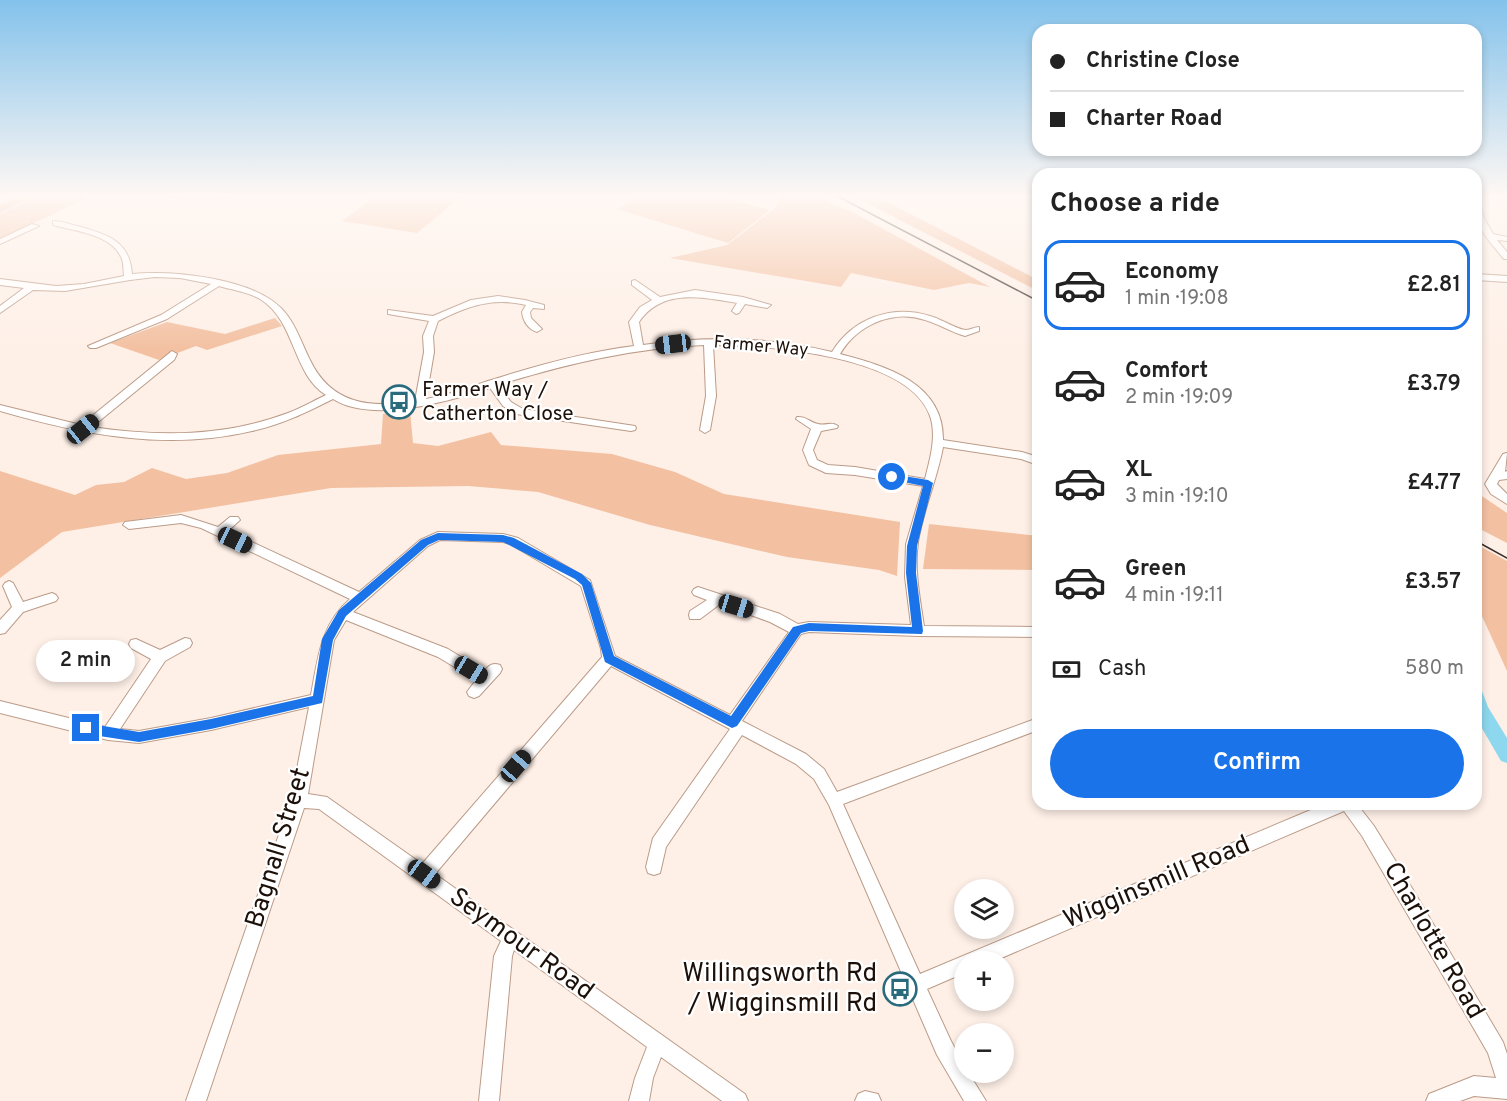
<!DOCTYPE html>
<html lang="en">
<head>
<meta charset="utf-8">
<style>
	:root { --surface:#fff; --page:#f6f6f6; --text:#222; --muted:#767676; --line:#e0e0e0; --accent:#1a73e8 }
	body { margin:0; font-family:Overpass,sans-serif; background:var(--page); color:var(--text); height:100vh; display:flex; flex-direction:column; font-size:22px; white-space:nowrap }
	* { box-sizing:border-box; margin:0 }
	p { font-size:20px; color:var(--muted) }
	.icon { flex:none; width:33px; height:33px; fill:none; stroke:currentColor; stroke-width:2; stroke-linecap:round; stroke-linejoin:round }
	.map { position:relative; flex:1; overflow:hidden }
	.drawer { position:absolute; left:1032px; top:168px; width:450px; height:642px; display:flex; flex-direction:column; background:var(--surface); border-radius:18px; box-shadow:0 3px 9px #0003 }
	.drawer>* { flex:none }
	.guide { position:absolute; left:1032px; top:24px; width:450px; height:132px; border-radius:18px; box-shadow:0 3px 9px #0003; display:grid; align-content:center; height:132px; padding:0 18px; background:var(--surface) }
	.tools { position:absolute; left:954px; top:879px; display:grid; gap:12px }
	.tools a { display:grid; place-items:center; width:60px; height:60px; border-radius:50%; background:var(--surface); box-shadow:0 3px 9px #0003; font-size:30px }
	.end { position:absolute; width:27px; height:27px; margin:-14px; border:8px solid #1a73e8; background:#fff; box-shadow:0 0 0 3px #fff }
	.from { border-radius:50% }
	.bubble { position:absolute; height:42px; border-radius:21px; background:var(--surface); box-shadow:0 3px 9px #0003; font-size:20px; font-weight:600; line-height:42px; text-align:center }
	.car { position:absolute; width:18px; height:36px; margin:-18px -9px; border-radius:8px; box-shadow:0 0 4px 2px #0007; background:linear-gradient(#222 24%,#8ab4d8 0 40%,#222 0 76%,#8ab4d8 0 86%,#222 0) }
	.guide b { display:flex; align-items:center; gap:21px; height:57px; font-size:22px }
	.guide b+b { border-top:2px solid var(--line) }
	.guide i { width:15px; height:15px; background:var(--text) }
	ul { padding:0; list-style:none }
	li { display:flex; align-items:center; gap:18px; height:90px; margin:0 12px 9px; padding:0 6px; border:3px solid transparent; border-radius:18px }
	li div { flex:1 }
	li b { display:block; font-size:22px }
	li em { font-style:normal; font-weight:600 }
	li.active { border-color:var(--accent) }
	li>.icon { width:54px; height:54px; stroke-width:1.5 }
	h2 { padding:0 18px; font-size:27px; line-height:72px }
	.pay { display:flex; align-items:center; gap:15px; height:66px; padding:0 18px; font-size:22px }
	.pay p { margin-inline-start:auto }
	.cta { display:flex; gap:12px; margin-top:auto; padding:12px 18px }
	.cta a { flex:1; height:69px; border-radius:36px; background:var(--accent); color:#fff; font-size:24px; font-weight:600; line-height:69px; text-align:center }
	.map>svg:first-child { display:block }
	.green { fill:#f3c1a2 }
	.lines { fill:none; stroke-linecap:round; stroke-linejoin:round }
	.canal { fill:#8dd8ef; fill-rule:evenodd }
	.street-casing { stroke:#bb9b88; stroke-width:2 }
	.primary-casing { stroke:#d6d4d3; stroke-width:2 }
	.street { fill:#fff; fill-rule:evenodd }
	.primary { fill:#e0a574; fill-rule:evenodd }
	.tram { stroke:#392c25; stroke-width:1.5 }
	.route { fill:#1a73e8 }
	.labels { text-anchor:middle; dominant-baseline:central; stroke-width:4.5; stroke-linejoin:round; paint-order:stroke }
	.far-street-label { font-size:18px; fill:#1c1009; stroke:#fff }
	.poi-label { font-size:21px; fill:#1c1009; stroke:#fff; text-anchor:start }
	.near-street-label { font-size:26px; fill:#1c1009; stroke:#fff }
	.near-poi-label { font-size:26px; fill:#1c1009; stroke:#fff; text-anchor:end }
</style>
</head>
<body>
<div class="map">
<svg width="1507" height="1101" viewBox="0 0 1507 1101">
	<rect width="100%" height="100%" fill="#fef0e7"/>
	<!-- green -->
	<path class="green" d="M 41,195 L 82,195 L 87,198 L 0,239 L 0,214 Z
		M 155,195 L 237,195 C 208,204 184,201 155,195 Z
		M 377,195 L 463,195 L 417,233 L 342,221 Z
		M 639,195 L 716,195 L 770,210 L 728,243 L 617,209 Z
		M 783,195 L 812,195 L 852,212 L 990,287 L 969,283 L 934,290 L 851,273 L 841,287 L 670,258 L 727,245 L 774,209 Z
		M 851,195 L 874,195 L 1038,280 L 1038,291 Z
		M 275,318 L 282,326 L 207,350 L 196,346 L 159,360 L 110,343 L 167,322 L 225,334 Z
		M 410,410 L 413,443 L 438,446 L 491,432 L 501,445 L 612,454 L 675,472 L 724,494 L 900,522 L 897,576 L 879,570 L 787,557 L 650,525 L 538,492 L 468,486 L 331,488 L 62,532 L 0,578 L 0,471 L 75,495 L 96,485 L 124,482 L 152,468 L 186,479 L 227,473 L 278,455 L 381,444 L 383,414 Z
		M 1476,492 L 1507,513 L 1507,543 L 1476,527 Z
		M 929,524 L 1038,536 L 1038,570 L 923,569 Z
		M 1476,544 L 1507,561 L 1507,671 L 1476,603 Z"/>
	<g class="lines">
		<!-- canal -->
		<path class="canal" d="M 1476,689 L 1482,691 L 1488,707 L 1507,738 L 1507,763 L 1501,761 L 1476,718 Z"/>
		<defs>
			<path id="street" d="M 1476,200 L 1480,202 L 1484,218 L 1493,234 L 1507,237 L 1507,241 L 1497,240 L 1507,252 L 1507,259 L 1504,259 C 1486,237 1476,230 1476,200 Z
				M 53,221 C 62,221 72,225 81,227 C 109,235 130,242 132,274 C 172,270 251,278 281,308 C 295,322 301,342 310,360 C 331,404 370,409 415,401 L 424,352 L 423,336 L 429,321 L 388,314 L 388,310 L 433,316 L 471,300 L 498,296 L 525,300 L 544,305 L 544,309 L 533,308 L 530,312 L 531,318 L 542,329 L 537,332 C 528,329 523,321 522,312 L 526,305 C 493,297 468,306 438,321 L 433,336 L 434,352 L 426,399 C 447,395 468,388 488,381 C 535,366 585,352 634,346 L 629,322 L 640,307 L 652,300 L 632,285 L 632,281 L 635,280 L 660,297 L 695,290 L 743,297 L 771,305 L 767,308 L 745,304 L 739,313 L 736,314 L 732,311 L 737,303 C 702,297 662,288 639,322 L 643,345 C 705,336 771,337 832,352 C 853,318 892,304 930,316 C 939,318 958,330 966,330 C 971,330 974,327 979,327 L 979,331 L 965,336 C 951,332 939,324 925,320 C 893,309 857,325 840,354 C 886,366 944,383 943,440 L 1022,452 L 1038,457 L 1038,465 L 1021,459 L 943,447 C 937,480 923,510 918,542 C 914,570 920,599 924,626 L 1038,627 L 1038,637 L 918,636 L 809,632 L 801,634 L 742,721 L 806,754 L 824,769 L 837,792 L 1038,718 L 1038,730 L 843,804 L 920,974 L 1325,804 L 1357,804 L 1374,826 L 1403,873 L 1503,1042 L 1507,1054 L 1507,1099 L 1474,1096 L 1460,1101 L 1426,1101 L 1429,1094 L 1474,1076 L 1496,1078 L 1488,1053 L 1362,836 L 1344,811 L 992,962 L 964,962 L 964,973 L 927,989 L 951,1041 L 964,1066 L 964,1072 L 968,1072 L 986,1101 L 964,1101 L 937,1055 L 829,805 L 814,779 L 796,764 L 742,735 L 666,847 L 660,873 L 654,875 L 648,873 L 646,867 L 653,838 L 730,729 L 611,666 L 435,874 L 745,1094 L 748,1101 L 722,1101 L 661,1057 L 653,1078 L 649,1101 L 629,1101 L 635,1078 L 647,1047 L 514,950 L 512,956 L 499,1101 L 479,1101 L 494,956 L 501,941 L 319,809 L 304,808 L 206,1101 L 186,1101 L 291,800 L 309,707 L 211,730 L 139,743 L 108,740 L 0,713 L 0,701 L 105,727 L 151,659 L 131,648 L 129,644 L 131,640 L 136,639 L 160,650 L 185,638 L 190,639 L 192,643 L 190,647 L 165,661 L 120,729 L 139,731 L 211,718 L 311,695 C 318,658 320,625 350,599 L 201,528 L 181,523 L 129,529 L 123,525 L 125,522 L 181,515 L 218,527 L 230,517 L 238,517 L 240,520 L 228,531 L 359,592 L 420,540 L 438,532 L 503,534 L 518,538 L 590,580 L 615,656 L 730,715 L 789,632 L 770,622 L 720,604 L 700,619 L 690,619 L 689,615 L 690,611 L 707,600 L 694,595 L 692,592 L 694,589 L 698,587 L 780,614 L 798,624 L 809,622 L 911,625 L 905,577 L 906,544 L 923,486 L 855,475 L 826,473 L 809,465 L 803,450 L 811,429 L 796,419 L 797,417 C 806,416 809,422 818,424 C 826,426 831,421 838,426 L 837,428 L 821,431 L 813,450 L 817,460 L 828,465 L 855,467 L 925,479 C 930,459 937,436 930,416 C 909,355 766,345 713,345 L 716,396 L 710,430 L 705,433 L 700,430 L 706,396 L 704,345 C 633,348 566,364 498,385 L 511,402 L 523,409 L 635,426 L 636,428 L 635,430 L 631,431 L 516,414 L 503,406 L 490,388 C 450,401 372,424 333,399 C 307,412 281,425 252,431 C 167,451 83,435 0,411 L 0,405 L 81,425 L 172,351 L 177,354 L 174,360 L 92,427 C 159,437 224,437 288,413 C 301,408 313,401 326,395 C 292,374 296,321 260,299 C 248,292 232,290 219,286 L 167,319 L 96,348 L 90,348 L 88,346 L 161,315 L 211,284 L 180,278 L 155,277 L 130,280 L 65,291 L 33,290 L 0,313 L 0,306 L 24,288 L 0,285 L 0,279 L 56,286 L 84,284 L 124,276 C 123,269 124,262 121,257 C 111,234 74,231 53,225 ZM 440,540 L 503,542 L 510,544 L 581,586 L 601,649 L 602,657 L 422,864 L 327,797 L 308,794 L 334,640 L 346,620 L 438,657 L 476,680 L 467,692 L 469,696 L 474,698 L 479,696 L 500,673 L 502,669 L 500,665 C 492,662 489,666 484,671 L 448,649 L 353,612 L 428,546 Z
				M 32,224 L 39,226 L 0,244 L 0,239 Z
				M 1476,274 L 1507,276 L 1507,282 L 1476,280 Z
				M 1507,453 L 1505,472 L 1507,471 L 1507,479 L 1499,480 L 1497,484 L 1507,494 L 1507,504 L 1491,494 L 1485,484 L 1503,454 Z
				M 9,581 L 13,583 L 23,602 L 52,593 L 56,595 L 58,598 L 56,601 L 23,612 L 5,633 L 0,634 L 0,620 L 12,607 L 3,586 L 5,583 Z
				M 865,1091 L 878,1094 L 881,1101 L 855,1101 L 858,1094 Z"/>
			<path id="primary" d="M 22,195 L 37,195 L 0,212 L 0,205 Z"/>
		</defs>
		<!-- street casing -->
		<use href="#street" class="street-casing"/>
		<!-- primary casing -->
		<use href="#primary" class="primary-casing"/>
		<!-- street -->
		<use href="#street" class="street"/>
		<!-- primary -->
		<use href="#primary" class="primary"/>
		<!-- tram -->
		<path class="tram" d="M 835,195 L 1038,301
			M 1476,541 L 1507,558"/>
	</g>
	<!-- sky -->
	<linearGradient id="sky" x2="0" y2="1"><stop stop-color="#83c2eb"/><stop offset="0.56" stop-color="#fff8f4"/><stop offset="1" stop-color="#fff8f4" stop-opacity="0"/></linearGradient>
	<rect width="1507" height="349" fill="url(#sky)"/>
	<!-- route -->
	<path class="route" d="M 892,474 L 928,480 L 933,483 L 917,546 L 916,573 L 923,631 L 922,634 L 809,631 L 801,633 L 737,726 L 732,728 L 605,662 L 582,585 L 575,579 L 503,542 L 439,540 L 428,545 L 346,616 L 333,640 L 322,703 L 211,729 L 139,742 L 86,734 L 81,728 L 86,723 L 139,732 L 211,719 L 313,696 L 322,639 L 339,610 L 421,540 L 438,533 L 503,535 L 514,538 L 582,574 L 591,583 L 614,656 L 731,716 L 793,627 L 809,623 L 912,627 L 906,573 L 907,546 L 923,486 L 889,479 L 887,477 Z"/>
	<!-- icons -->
	<defs>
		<symbol id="bus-ring" viewBox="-11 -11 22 22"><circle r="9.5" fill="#fff" stroke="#296b7d" stroke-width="1.5"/><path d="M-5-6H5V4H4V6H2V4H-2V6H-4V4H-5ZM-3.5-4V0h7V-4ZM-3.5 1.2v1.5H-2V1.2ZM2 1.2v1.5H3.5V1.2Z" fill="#296b7d"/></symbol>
	</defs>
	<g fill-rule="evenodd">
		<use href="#bus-ring" x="380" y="383" width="38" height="38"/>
		<use href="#bus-ring" x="881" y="970" width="38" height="38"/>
	</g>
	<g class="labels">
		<!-- far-street labels -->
		<g class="far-street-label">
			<text transform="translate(761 347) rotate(5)">Farmer Way</text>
		</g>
		<!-- poi labels -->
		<g class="poi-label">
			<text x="422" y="390">Farmer Way /<tspan x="422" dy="24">Catherton Close</tspan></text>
		</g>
		<!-- near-street labels -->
		<g class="near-street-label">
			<text transform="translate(279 848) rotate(-73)">Bagnall Street</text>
			<text transform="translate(1157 883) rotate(-23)">Wigginsmill Road</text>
			<text transform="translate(1433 941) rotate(60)">Charlotte Road</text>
			<text transform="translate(521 945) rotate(36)">Seymour Road</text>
		</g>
		<!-- near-poi labels -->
		<g class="near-poi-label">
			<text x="877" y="974">Willingsworth Rd<tspan x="877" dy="30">/ Wigginsmill Rd</tspan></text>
		</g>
	</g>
</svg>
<div class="tools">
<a><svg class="icon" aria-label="layers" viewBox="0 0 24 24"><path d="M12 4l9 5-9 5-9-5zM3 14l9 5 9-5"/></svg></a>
<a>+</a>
<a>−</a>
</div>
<i class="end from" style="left:892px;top:477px"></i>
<i class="end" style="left:86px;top:728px"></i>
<div class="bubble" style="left:36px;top:640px;width:99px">2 min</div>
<i class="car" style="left:673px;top:344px;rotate:263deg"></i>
<i class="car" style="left:83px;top:429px;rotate:51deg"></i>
<i class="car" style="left:235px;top:540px;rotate:115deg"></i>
<i class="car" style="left:736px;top:606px;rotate:107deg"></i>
<i class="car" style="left:471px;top:670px;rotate:121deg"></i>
<i class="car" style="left:516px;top:766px;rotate:41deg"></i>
<i class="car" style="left:424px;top:874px;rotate:126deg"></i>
<div class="guide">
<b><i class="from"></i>Christine Close</b>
<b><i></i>Charter Road</b>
</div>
<section class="drawer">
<h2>Choose a ride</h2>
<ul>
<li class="active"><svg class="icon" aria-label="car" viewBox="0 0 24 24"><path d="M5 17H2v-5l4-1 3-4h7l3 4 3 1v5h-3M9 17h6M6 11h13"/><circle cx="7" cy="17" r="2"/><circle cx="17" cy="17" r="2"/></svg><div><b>Economy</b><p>1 min · 19:08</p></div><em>£2.81</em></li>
<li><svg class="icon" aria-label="car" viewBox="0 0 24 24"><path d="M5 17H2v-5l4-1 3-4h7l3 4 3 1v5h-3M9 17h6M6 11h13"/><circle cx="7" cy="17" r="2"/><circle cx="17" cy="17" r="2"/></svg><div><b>Comfort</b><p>2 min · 19:09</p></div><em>£3.79</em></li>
<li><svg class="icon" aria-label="car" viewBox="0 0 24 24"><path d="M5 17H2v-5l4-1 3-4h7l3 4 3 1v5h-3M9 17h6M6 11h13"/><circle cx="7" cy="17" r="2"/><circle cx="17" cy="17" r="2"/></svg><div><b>XL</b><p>3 min · 19:10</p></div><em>£4.77</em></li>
<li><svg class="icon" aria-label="car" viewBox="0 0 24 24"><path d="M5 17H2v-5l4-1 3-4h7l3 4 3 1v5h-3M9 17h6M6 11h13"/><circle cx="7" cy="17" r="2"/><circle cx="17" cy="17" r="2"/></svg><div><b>Green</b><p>4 min · 19:11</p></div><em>£3.57</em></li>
</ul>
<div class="pay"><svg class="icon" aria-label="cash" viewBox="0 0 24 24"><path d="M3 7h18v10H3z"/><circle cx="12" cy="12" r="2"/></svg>Cash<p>580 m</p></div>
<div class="cta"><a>Confirm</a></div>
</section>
</div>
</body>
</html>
